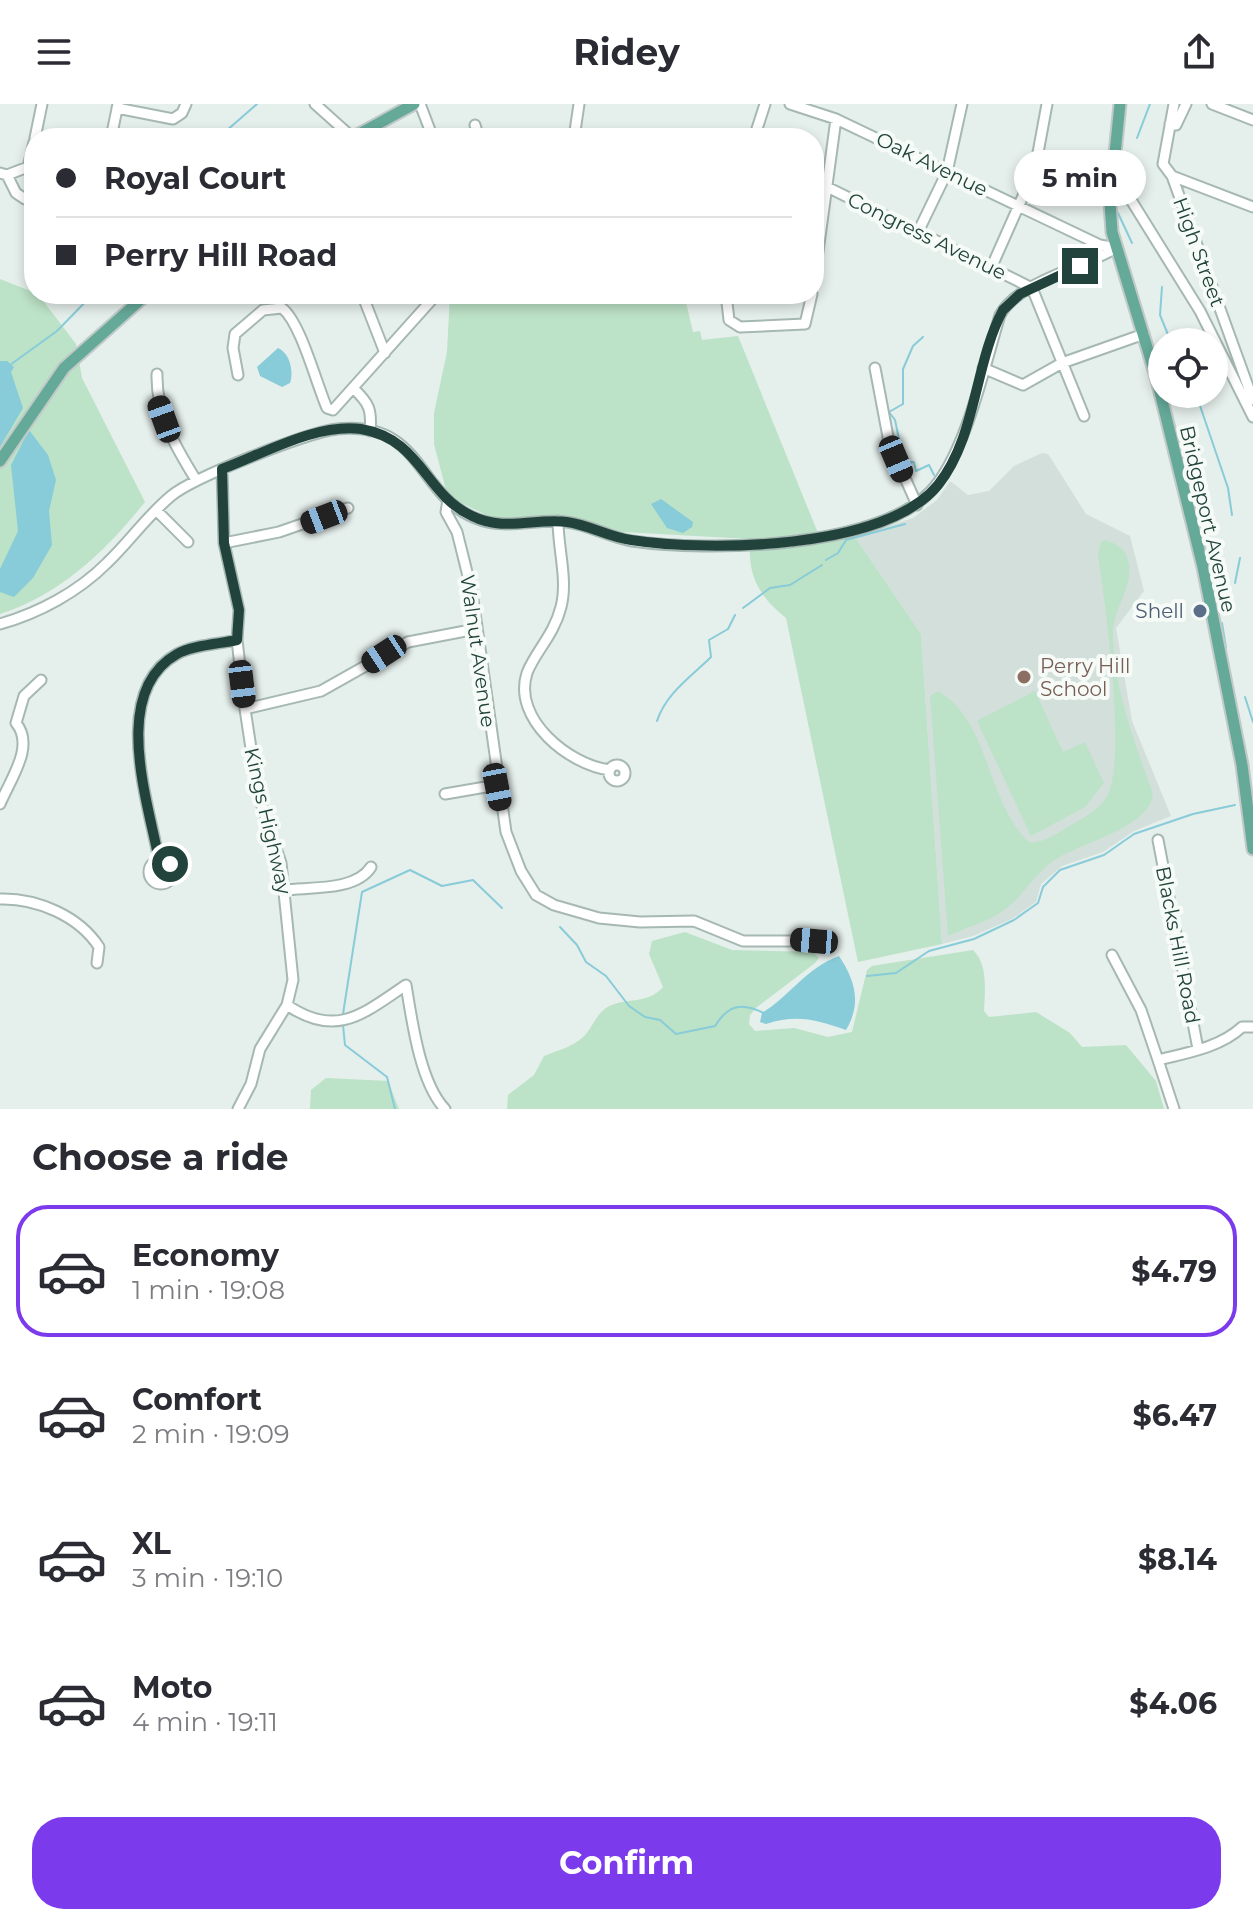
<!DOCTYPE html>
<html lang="en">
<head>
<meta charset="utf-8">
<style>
	:root { --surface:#fff; --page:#f2f2f3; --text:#2b2b33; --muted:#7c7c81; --line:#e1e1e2; --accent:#7c3aed }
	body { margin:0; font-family:Montserrat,sans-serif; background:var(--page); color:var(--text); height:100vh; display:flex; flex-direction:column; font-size:30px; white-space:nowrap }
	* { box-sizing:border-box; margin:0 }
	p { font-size:26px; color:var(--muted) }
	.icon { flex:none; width:44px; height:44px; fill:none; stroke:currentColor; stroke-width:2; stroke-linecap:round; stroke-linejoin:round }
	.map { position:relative; height:1005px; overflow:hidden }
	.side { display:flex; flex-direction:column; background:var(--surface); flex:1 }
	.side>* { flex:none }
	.guide { position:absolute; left:24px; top:24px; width:800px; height:176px; border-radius:32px; box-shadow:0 4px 12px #0003; display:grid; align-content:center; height:176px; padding:0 32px; background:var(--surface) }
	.controls { position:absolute; left:1148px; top:224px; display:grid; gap:16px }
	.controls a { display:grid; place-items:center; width:80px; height:80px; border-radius:50%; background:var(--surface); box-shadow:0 4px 12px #0003; font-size:40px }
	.end { position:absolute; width:36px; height:36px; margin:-18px; border:10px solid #21433b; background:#fff; box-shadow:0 0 0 4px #fff }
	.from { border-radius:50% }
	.bubble { position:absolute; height:56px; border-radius:28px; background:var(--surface); box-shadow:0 4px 12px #0003; font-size:26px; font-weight:700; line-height:56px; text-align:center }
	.car { position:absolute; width:24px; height:48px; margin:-24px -12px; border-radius:10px; box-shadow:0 0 6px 2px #0007; background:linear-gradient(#222 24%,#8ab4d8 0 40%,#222 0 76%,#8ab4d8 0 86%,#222 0) }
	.guide b { display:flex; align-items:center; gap:28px; height:76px; font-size:30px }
	.guide b+b { border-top:2px solid var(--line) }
	.guide i { width:20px; height:20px; background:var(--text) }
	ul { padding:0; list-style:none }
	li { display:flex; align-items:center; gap:24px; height:132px; margin:0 16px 12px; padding:0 16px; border:4px solid transparent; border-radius:32px }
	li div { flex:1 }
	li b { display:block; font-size:30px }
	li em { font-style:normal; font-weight:700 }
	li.active { border-color:var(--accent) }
	li>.icon { width:72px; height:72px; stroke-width:1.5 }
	h2 { padding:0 32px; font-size:36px; line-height:96px }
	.button { display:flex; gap:16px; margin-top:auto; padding:16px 32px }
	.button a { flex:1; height:92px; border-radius:32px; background:var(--accent); color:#fff; font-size:32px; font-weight:700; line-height:92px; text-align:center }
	header { display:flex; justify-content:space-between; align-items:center; height:104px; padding:0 32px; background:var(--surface); font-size:36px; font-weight:700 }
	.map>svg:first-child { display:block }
	.built { fill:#d3dfda }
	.green { fill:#bce2c7 }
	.water { fill:#88cbd9 }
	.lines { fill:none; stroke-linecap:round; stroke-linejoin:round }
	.stream { stroke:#88cbd9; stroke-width:2 }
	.minor-casing { stroke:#a6b8b3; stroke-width:13 }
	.major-casing { stroke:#c1cac8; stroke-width:15 }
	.minor { stroke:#fff; stroke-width:9 }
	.major { stroke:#65a999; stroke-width:11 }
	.route { stroke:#21433b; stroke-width:10 }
	.service-dot { fill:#5c6f8a; stroke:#f6fbf8; stroke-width:3 }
	.education-dot { fill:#8d6e63; stroke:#f6fbf8; stroke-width:3 }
	.labels { text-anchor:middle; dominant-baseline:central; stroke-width:8; stroke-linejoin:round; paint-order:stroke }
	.street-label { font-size:20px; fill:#21433b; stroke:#f6fbf8 }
	.service-label { font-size:20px; fill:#4e5e75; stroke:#f6fbf8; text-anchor:end }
	.education-label { font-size:20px; fill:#785e54; stroke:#f6fbf8; text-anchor:start }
</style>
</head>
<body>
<header><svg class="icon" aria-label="menu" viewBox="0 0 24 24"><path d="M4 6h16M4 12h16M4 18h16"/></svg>Ridey<svg class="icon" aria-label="share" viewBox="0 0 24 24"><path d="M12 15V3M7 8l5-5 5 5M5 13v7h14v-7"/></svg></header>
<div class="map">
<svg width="1253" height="1005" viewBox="0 0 1253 1005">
	<rect width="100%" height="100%" fill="#e5efeb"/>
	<!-- built -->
	<path class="built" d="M 1042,349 L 1048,350 L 1086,410 L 1130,432 L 1144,487 L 1116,524 L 1132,617 L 1171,712 L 1134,727 L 1103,748 L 1062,762 L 1041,780 L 1036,798 L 1012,815 L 973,832 L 942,840 L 921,530 L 855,433 L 913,414 L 937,396 L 950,377 L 968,391 L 989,387 L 1014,362 Z"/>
	<!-- green -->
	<path class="green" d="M 0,175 L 38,190 L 76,240 L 82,274 L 145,398 C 105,448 61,490 0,510 Z
		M 450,190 L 684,190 L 693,228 L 700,227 L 702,236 L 738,232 L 822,439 L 855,433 L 921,530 L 942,840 L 858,858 L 786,514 C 757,490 748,472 750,435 L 623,428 L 567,411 L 495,415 L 459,398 L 446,386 L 434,340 L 434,309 L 447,248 Z
		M 1105,436 C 1118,440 1127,446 1129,461 C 1132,486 1114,503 1113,527 C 1112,580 1135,639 1153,690 C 1149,725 1078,739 1053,757 C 1033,771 1021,796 1000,809 C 984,819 964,824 948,832 L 930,592 L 938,587 C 991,618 986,699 1029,738 C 1043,740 1056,730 1068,723 C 1081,715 1098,707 1106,694 C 1128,660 1105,496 1098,452 L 1101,438 Z
		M 1035,587 L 1063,648 L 1085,638 L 1104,679 L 1085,703 L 1031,732 L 977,617 Z
		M 685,828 L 732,846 L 813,848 L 819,854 L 815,859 L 757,903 L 750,911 L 749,920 L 755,927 L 794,924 L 828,933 L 852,928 L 867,866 L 872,862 L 973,846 C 988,860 985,887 984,907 L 989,913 L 1036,908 L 1070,929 L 1082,943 L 1126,941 L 1156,977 L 1164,1005 L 507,1005 L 508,991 L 534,971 L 544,952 C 558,946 571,944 583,933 C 592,925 595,912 606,904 C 625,892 647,902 663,883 L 649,850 L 652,837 Z
		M 326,974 L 388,977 L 399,1005 L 310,1005 L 311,986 Z"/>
	<!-- water -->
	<path class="water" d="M 278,244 C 290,249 294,268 290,279 L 282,283 L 260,272 L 257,263 Z
		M 0,257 L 7,257 L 14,263 L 11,268 L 23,304 L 0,343 Z
		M 29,326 L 48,351 L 56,376 L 49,407 L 52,441 L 33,474 L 14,493 L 0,488 L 0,465 L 18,427 L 11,361 Z
		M 661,395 L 693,418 L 692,423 L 683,429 L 667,424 L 651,400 Z
		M 839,852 C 855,876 862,899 846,926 C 816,916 797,910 766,920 L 760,918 L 762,909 C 789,893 806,864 839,852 Z"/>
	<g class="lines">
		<!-- stream -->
		<path class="stream" d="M 218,34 L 257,0
			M 1137,34 L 1150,0
			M 1118,109 L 1132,139
			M 1162,183 L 1160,211 L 1171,238
			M 923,233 L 913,242 L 903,265 L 903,300 L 889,308 L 895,316 L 904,359 L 914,358 L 916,367 L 929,361 L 934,371
			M 10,261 L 57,227 L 93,190
			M 1196,290 L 1228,384 L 1232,411
			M 826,456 L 838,449 L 846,436 L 905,420
			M 1235,479 L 1240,454
			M 743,504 L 770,484 L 790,481 L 822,461
			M 1222,519 L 1226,544
			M 1245,593 L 1253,618
			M 657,617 C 666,589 692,572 711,553 L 709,536 L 728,525 L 735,511
			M 560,823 L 577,841 L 586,858 L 606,872 L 629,902 L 645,913 L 660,916 L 676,930 L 715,922 C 728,901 741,898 764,909
			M 867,872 L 896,869 L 929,847 L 974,835 L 1014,816 L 1038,799 L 1043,783 L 1060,766 L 1104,751 L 1134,730 L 1193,710 L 1235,701
			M 343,910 L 362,788 L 410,766 L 442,782 L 473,776 L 502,804
			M 343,921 L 345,941 L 387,973 L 395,1005"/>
		<defs>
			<path id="minor" d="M 315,0 L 353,34
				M 420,0 L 433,34
				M 790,0 L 836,15 L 1100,141 L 1116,144
				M 1174,0 L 1163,60 L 1172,72 L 1253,296
				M 1212,0 L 1253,16
				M 117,4 L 173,15 L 182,9 L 186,0
				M 1170,20 L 1176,21 L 1186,0
				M 475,21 L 479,34
				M 35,34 L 42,0
				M 111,34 L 118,0
				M 574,34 L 579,0
				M 754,34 L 765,0
				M 1113,67 L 1200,207 L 1253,313
				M 0,69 L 7,71 L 28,63 L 34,38
				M 7,71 L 16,89 L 25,95 L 34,91
				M 1172,72 L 1253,103
				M 827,83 L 1032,184 L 1084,312
				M 918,128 L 947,68 L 962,0
				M 992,162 L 1035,65 L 1047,0
				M 814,177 L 836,15
				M 362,190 L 385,249
				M 726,190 L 729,216 L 740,223 L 805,220 L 812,190
				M 875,264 L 889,338 L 917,401
				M 983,264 L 1023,281 L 1062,259 L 1144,230
				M 157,270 C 156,310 175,342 196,376
				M 238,271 L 233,244 L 235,230 L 263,206 L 282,204 C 301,219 316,279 327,304 L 333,306 L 437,190
				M 354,285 C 369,299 372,306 370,327
				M 222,365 L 224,439 L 239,506 L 237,536 L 245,605 L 258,690 L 281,759 L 293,876 L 287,901 L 260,945 L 251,980 L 238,1005
				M 448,396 L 446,408 L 457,428 L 472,488 L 506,728 L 521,767 L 536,791 L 554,801 L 599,814 L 640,818 L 694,817 L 743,837 L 814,837
				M 156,406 L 188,438
				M 558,417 C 558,445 568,476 561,503 C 554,531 535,548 527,569 C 512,615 569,661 610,666
				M 224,439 L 279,428 L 348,404
				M 0,520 C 39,509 78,488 107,459 C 129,438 147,412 171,392 C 194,373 306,329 337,325 C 423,316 416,390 475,414 C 506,427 535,414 567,418 C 589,421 610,433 632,437 C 708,448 875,445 930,388 C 965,353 985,260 1000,211 C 1019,177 1083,164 1116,144
				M 245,605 L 321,587 L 408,538 L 476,525
				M609 669a8 8 0 1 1 16 0a8 8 0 1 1-16 0Z
				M 445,690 L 497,681
				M 0,700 C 11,674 35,642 16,619 L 24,592 L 41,576
				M 1158,736 L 1198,945
				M149 768a12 12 0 1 1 24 0a12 12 0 1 1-24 0Z
				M 159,756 C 148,697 110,587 177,550 C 193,541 219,540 237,536
				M 285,786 C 311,783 356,787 371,763
				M 0,795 C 37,794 79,812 99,843 L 97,859
				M 1112,851 L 1141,906 L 1158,956
				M 287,901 C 337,935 364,909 406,881 C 412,917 420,979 445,1005
				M 1174,1005 L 1158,956 C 1187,949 1221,943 1242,923 L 1253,923"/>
			<path id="major" d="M 1120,0 L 1110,99 L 1112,128 L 1157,276 L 1203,463 L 1242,661 L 1253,745
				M 352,34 L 414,0
				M 0,357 L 64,264 L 147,190"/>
		</defs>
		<!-- minor casing -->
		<use href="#minor" class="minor-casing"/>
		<!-- major casing -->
		<use href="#major" class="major-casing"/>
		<!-- minor -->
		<use href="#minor" class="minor"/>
		<!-- major -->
		<use href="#major" class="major"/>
	</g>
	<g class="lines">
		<!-- route -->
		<path class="route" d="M 170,760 L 159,756 C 148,697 110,588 177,550 C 193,541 219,540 237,536 L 239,506 L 224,439 L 222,365 C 263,350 316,319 361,325 C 422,335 424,390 472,412 C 504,428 534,414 567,418 C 589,421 609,433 631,436 C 708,448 885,446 938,381 C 977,332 974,260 1003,206 L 1020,190 L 1080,162"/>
	</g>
	<!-- markers -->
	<circle class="service-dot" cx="1200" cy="507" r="8"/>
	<circle class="education-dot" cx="1024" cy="573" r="8"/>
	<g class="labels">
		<!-- street labels -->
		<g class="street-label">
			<text transform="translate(932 60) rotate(26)">Oak Avenue</text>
			<text transform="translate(927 132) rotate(26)">Congress Avenue</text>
			<text transform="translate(1199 148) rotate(70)">High Street</text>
			<text transform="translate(1208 415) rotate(77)">Bridgeport Avenue</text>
			<text transform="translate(478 547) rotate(82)">Walnut Avenue</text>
			<text transform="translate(268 717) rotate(77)">Kings Highway</text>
			<text transform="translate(1178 841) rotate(79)">Blacks Hill Road</text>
		</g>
		<!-- service labels -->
		<g class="service-label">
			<text x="1184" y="507">Shell</text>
		</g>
		<!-- education labels -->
		<g class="education-label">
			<text x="1040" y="562">Perry Hill<tspan x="1040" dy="23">School</tspan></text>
		</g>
	</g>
</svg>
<div class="controls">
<a><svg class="icon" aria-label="locate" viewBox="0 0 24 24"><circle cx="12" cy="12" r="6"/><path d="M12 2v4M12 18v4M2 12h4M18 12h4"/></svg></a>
</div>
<i class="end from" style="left:170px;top:760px"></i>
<i class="end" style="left:1080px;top:162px"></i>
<div class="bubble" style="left:1014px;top:46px;width:132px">5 min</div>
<i class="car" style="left:164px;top:315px;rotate:340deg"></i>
<i class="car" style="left:896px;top:355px;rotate:157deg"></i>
<i class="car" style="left:324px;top:413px;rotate:249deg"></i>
<i class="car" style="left:384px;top:550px;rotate:237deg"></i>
<i class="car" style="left:242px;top:580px;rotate:173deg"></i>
<i class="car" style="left:497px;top:683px;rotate:169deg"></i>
<i class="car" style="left:814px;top:837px;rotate:275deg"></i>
<div class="guide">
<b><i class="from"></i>Royal Court</b>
<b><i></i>Perry Hill Road</b>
</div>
</div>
<section class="side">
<h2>Choose a ride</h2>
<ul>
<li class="active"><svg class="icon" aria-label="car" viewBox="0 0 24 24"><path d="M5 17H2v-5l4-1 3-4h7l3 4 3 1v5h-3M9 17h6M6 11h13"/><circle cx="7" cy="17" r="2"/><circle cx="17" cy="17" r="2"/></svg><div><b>Economy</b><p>1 min · 19:08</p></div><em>$4.79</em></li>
<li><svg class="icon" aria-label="car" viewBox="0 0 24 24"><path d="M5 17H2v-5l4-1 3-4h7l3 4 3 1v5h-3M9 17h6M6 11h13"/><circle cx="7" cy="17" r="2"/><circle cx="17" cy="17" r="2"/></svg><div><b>Comfort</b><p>2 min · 19:09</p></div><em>$6.47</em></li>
<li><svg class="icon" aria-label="car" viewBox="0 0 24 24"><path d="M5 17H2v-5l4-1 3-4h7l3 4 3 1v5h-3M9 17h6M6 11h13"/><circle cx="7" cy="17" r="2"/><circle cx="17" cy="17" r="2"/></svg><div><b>XL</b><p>3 min · 19:10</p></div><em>$8.14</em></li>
<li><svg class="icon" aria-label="car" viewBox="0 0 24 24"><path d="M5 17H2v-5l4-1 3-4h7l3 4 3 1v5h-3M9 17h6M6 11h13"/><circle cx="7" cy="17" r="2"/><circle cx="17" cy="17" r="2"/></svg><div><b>Moto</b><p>4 min · 19:11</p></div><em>$4.06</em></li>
</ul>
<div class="button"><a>Confirm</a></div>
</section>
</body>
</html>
